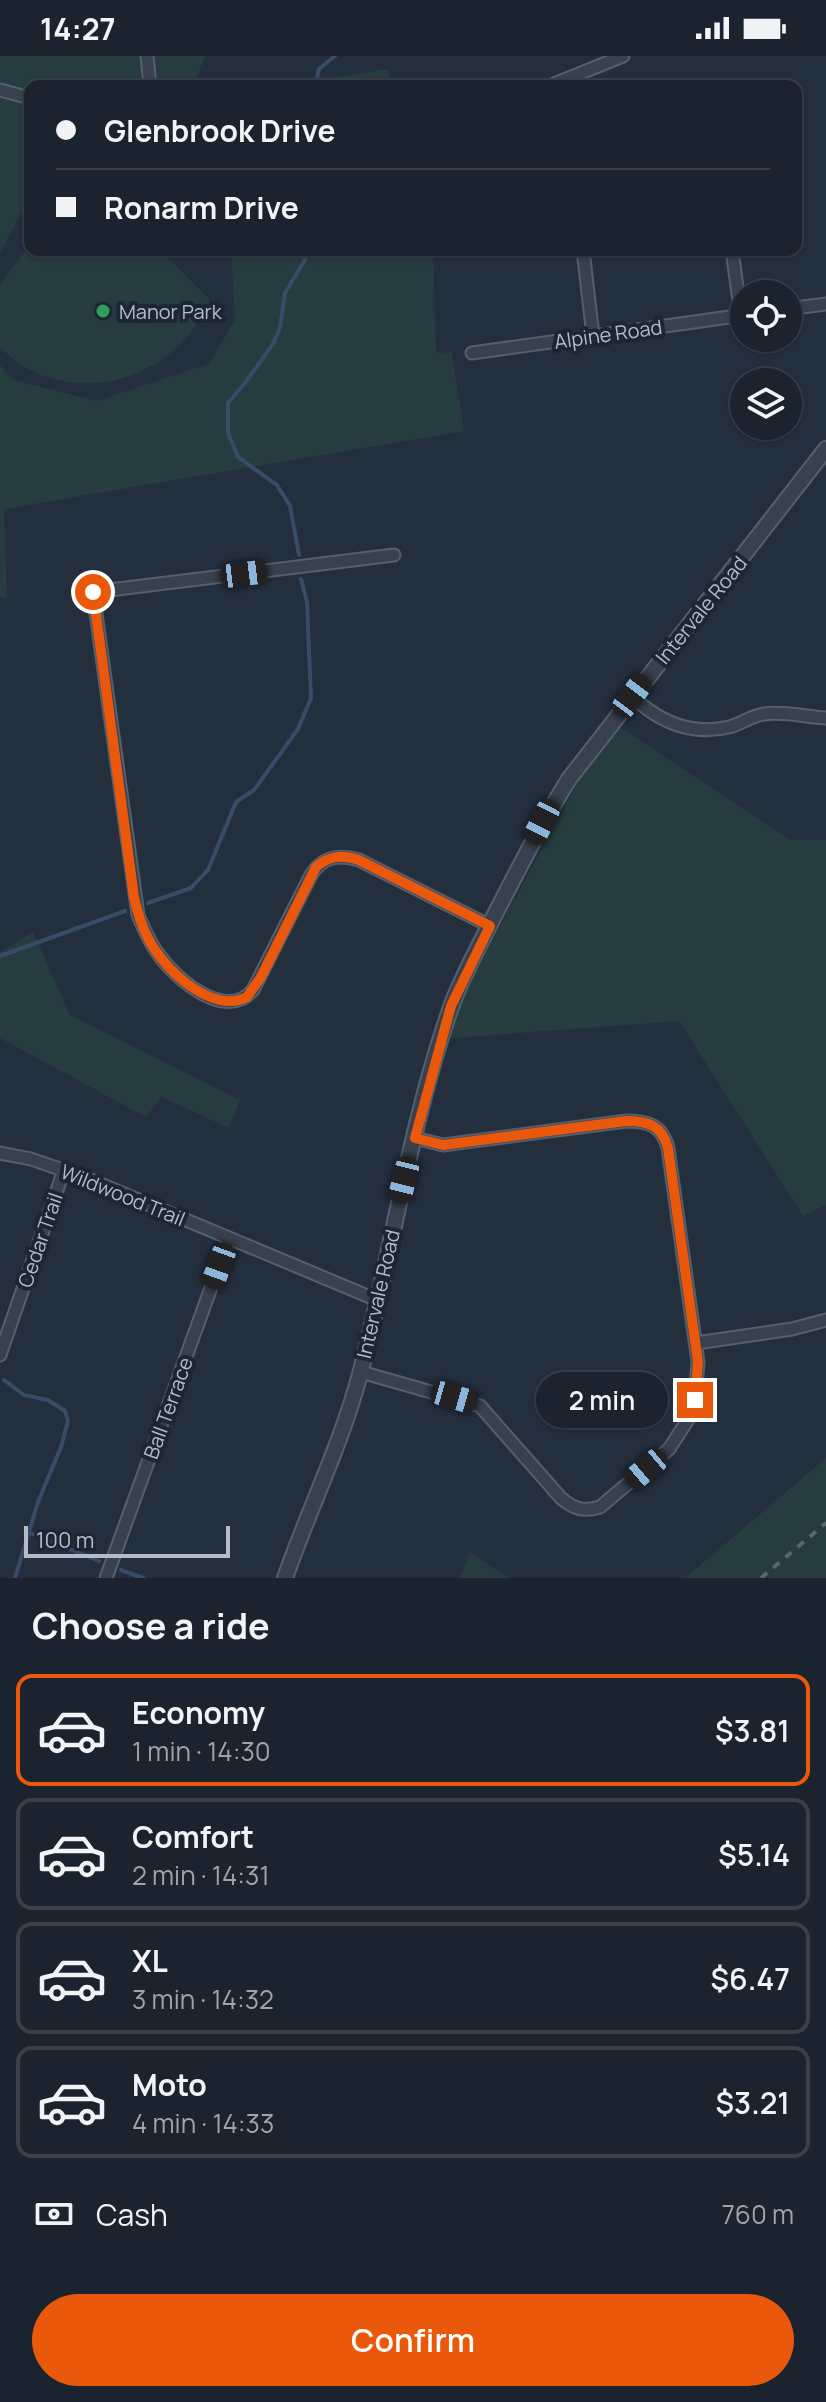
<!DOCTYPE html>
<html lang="en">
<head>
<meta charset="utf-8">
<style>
	:root { --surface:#1b232e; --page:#242b36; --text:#f1f3f6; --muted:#a0a4aa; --line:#39404a; --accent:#ea580c }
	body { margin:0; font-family:Manrope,sans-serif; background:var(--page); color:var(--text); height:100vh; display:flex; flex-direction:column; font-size:30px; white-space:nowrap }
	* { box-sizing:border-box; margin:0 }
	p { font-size:26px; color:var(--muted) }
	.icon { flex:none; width:44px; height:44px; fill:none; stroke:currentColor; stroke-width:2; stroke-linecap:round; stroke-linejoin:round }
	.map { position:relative; height:1522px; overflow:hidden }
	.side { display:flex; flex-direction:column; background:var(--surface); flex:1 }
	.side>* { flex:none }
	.banner { position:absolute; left:24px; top:24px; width:778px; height:176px; border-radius:16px; box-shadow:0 2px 6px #0004,0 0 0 2px var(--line); display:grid; align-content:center; height:176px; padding:0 32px; background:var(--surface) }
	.buttons { position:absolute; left:730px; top:224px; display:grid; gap:16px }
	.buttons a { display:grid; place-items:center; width:72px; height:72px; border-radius:50%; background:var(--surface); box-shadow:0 2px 6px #0004,0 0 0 2px var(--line); font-size:40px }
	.scale { position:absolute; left:24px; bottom:20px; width:206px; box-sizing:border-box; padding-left:8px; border:4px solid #b4bcc9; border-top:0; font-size:22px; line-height:28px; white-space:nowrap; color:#b4bcc9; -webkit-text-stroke:6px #1d2633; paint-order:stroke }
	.end { position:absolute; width:36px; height:36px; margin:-18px; border:10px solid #ea580c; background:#fff; box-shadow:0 0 0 4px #fff }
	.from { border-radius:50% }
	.bubble { position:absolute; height:56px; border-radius:28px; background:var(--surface); box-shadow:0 2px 6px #0004,0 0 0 2px var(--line); font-size:26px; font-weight:600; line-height:56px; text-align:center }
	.car { position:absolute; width:24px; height:48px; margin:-24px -12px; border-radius:10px; box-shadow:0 0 6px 2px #0007; background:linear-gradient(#222 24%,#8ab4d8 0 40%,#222 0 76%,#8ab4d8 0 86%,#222 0) }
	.banner b { display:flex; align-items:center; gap:28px; height:76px; font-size:30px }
	.banner b+b { border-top:2px solid var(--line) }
	.banner i { width:20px; height:20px; background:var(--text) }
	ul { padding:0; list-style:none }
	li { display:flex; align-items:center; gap:24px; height:112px; margin:0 16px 12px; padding:0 16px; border:4px solid var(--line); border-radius:16px }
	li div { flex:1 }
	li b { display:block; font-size:30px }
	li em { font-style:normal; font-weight:600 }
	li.current { border-color:var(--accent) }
	li>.icon { width:72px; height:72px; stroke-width:1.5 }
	h2 { padding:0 32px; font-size:36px; line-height:96px }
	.pay { display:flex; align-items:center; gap:20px; height:88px; padding:0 32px; font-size:30px }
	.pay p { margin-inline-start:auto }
	.cta { display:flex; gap:16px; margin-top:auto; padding:16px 32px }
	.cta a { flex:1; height:92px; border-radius:48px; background:var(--accent); color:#fff; font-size:32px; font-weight:600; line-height:92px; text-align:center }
	.status { display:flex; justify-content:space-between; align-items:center; height:56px; padding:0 40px; background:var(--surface); direction:ltr }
	.status svg { height:22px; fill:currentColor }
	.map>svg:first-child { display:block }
	.green { fill:#263c3f }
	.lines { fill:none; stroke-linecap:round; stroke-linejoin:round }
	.stream { stroke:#394c67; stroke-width:4 }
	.minor-casing { stroke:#565f6c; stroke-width:15 }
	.tertiary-casing { stroke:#565f6c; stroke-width:18 }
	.minor { stroke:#38414e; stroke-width:11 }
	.tertiary { stroke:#38414e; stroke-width:14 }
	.rail { stroke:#5a6575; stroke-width:4; stroke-dasharray:8 8; stroke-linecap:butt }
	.route { stroke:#ea580c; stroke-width:10 }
	.leisure-dot { fill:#2e9e5b; stroke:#1d2633; stroke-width:3 }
	.labels { text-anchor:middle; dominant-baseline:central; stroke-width:8; stroke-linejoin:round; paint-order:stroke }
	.poi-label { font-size:20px; fill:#b4bcc9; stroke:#1d2633; text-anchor:start }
	.street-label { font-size:20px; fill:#b4bcc9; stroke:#1d2633 }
</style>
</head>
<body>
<div class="status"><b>14:27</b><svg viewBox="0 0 49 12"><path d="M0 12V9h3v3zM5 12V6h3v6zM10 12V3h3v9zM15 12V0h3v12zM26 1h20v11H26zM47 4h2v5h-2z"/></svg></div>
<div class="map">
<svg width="826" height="1522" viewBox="0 0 826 1522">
	<rect width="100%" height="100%" fill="#242f3e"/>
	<!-- green -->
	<path class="green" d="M 0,0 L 205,0 L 193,30 L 30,30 L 30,151 L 29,154 L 23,153 L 0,198 Z
		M 388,13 L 390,30 L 281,30 Z
		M 30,189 L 30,194 L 160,194 L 210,244 C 176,327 65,358 0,291 L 0,228 Z
		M 231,194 L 433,194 L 436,297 L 452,296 L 464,375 L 4,453 L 7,542 L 0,541 L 0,309 L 14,324 L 97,345 L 210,307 L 235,263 Z
		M 611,665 L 790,784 L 826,784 L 826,1149 L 803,1160 L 679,965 L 439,983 Z
		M 33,876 L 70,959 L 240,1044 L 229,1072 L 161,1041 L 146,1061 L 0,982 L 0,896 Z
		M 826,1402 L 826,1522 L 685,1522 Z
		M 470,1496 L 508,1522 L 460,1522 Z"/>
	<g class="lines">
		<!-- stream -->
		<path class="stream" d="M 315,30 L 319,13 L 335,0
			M 299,499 L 290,450 L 277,429 L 238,401 L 228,377 L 228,347 L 245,327 L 273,288 L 280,272 L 285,237 L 311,194
			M 148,847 L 191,832 L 208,814 L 236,746 L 254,734 L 298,673 L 311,642 L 307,546 L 301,523
			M 0,900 L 125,855
			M 4,1324 L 24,1339 L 48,1344 L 65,1355 L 68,1365 L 61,1391 L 38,1446 L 15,1522
			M 28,1476 L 99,1505
			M 121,1514 L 143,1522"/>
		<defs>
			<path id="minor" d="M 147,0 L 150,30
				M 549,30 L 623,0
				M 0,34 L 30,42
				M 583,194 L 593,280
				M 732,194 L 741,260
				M 788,253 L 826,248
				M 472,297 L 744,259
				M 394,499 L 93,536 L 138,859 C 144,873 149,886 159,899 C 177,924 226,966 253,934 L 311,819 C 323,800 339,798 359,804 L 490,870
				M 632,640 C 659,666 691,680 729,671 C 741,668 751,660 764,658 C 783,655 806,661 826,662
				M 0,1097 L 31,1103 L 86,1122 L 377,1244
				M 696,1287 L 792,1273 L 826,1264
				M 0,1299 L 64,1114
				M 361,1316 L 480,1350 L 561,1442 C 574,1453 583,1456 600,1451 L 669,1393 L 689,1362 L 695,1344 L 698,1306 L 668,1092 C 662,1069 648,1065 626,1065 L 443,1089 L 415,1082
				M 106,1522 L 229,1182"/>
			<path id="tertiary" d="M 285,1522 C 309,1453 341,1389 360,1318 C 392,1197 409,1072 450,954 C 460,924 477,895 491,866 C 516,818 540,769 569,723 L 826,393"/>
		</defs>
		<!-- minor casing -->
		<use href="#minor" class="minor-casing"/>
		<!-- tertiary casing -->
		<use href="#tertiary" class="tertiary-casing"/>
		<!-- minor -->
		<use href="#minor" class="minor"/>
		<!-- tertiary -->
		<use href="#tertiary" class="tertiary"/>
		<!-- rail -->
		<path class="rail" d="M 761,1522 L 826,1467"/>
	</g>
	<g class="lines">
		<!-- route -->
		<path class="route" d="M 93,536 L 134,841 C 137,855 141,869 148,882 C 163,912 211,959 247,941 L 261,921 L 316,811 C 330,799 342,799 359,804 L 490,870 L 451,950 L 415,1082 L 443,1089 L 626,1065 C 648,1065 662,1069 668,1092 L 698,1306 L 695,1344"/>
	</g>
	<!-- markers -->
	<circle class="leisure-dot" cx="103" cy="255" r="8"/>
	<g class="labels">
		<!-- poi labels -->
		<g class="poi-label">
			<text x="119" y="255">Manor Park</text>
		</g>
		<!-- street labels -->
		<g class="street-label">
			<text transform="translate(608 278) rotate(-8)">Alpine Road</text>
			<text transform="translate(701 554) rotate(-51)">Intervale Road</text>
			<text transform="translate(123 1139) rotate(22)">Wildwood Trail</text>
			<text transform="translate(40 1184) rotate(-71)">Cedar Trail</text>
			<text transform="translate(378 1238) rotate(-77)">Intervale Road</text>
			<text transform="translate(168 1352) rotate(-70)">Ball Terrace</text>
		</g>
	</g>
</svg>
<div class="buttons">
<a><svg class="icon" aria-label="locate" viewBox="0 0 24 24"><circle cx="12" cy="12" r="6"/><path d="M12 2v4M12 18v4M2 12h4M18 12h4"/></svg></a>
<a><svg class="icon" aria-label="layers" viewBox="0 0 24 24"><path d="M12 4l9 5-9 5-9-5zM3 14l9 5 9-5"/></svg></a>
</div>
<div class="scale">100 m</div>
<i class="end from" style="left:93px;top:536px"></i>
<i class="end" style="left:695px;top:1344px"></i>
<div class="bubble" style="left:536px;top:1316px;width:132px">2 min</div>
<i class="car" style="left:244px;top:518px;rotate:83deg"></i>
<i class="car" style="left:632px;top:640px;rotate:37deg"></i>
<i class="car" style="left:542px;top:766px;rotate:207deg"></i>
<i class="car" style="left:404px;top:1124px;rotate:194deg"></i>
<i class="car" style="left:219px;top:1210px;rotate:200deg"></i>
<i class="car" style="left:454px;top:1341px;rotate:106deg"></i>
<i class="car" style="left:646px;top:1413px;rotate:230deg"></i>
<div class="banner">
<b><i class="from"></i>Glenbrook Drive</b>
<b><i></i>Ronarm Drive</b>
</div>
</div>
<section class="side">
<h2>Choose a ride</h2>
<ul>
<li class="current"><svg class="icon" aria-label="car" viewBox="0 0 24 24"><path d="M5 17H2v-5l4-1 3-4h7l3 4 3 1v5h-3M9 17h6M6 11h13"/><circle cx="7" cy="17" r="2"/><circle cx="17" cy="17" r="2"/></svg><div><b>Economy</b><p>1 min · 14:30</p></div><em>$3.81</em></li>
<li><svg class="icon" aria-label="car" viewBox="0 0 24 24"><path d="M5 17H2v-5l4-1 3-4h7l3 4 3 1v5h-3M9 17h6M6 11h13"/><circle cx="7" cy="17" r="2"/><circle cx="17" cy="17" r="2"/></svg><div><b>Comfort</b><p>2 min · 14:31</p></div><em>$5.14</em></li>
<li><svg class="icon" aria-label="car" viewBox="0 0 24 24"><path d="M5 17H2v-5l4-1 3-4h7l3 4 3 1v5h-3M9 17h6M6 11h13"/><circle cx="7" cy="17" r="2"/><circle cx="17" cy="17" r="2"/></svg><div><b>XL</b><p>3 min · 14:32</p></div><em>$6.47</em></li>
<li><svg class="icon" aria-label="car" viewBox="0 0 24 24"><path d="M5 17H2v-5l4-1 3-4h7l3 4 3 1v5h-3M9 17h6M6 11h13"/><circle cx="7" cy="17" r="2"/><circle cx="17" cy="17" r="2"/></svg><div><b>Moto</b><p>4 min · 14:33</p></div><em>$3.21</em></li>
</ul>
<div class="pay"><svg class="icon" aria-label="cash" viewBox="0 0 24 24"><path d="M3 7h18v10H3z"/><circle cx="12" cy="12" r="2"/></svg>Cash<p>760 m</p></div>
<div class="cta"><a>Confirm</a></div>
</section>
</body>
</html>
